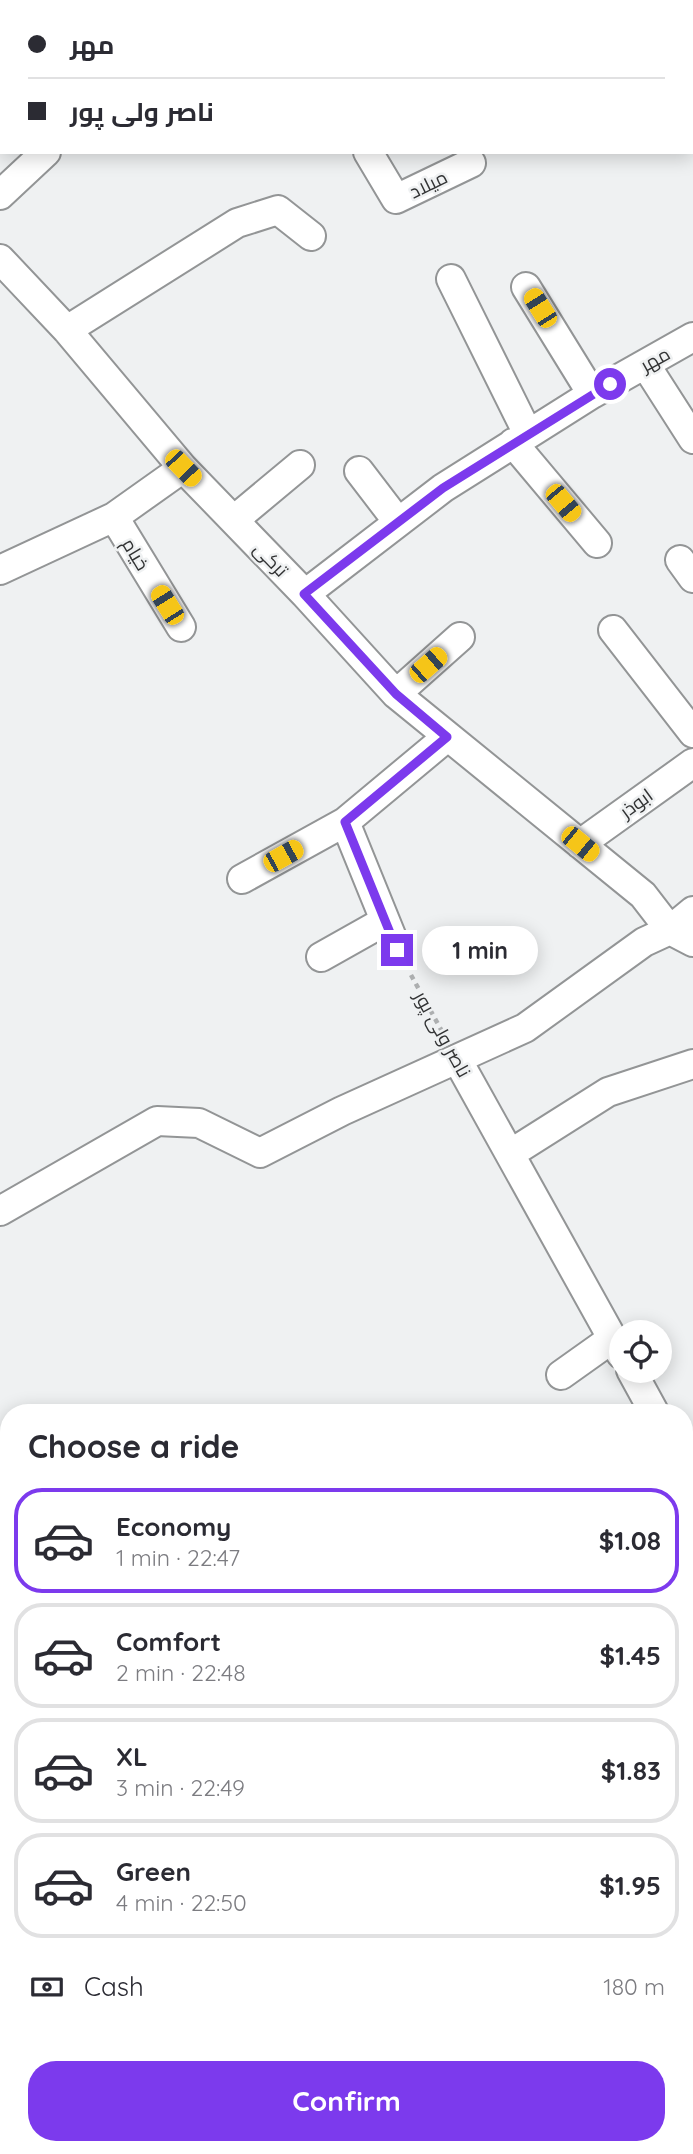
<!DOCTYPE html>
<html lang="en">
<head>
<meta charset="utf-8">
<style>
	:root { --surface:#fff; --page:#f2f2f3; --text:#2b2b33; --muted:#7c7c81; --line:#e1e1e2; --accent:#7c3aed }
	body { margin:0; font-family:Quicksand,Cairo,sans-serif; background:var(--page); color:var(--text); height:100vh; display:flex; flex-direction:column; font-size:26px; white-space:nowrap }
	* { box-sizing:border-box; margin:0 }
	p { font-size:23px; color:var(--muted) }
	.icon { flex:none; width:38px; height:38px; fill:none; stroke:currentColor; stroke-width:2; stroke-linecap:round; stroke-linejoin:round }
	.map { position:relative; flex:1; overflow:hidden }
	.side { position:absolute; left:0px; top:1404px; width:693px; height:751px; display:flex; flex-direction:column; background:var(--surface); border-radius:28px 28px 0 0; box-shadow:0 4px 18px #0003 }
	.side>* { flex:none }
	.guide { position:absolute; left:0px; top:0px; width:693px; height:154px; box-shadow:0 4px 18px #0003; display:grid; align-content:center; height:154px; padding:0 28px; background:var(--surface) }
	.buttons { position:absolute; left:609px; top:1320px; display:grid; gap:14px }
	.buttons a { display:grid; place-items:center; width:63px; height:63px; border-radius:50%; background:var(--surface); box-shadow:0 4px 18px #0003; font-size:35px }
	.end { position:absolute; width:32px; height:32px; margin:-16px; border:9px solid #7c3aed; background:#fff; box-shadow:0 0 0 4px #fff }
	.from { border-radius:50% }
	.bubble { position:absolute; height:49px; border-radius:24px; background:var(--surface); box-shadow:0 4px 18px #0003; font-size:23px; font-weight:800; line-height:49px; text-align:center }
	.car { position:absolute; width:21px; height:42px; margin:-21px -10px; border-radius:9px; box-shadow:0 0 5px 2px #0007; background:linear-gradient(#f5c518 24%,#345 0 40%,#f5c518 0 76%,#345 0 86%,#f5c518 0) }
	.guide b { display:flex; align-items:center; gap:24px; height:66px; font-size:26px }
	.guide b+b { border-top:2px solid var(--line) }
	.guide i { width:18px; height:18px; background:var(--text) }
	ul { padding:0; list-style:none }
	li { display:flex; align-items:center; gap:21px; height:105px; margin:0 14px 10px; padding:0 14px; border:4px solid var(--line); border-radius:28px }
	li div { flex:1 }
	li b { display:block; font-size:26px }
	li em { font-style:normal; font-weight:800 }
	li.active { border-color:var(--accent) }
	li>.icon { width:63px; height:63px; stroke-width:1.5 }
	h2 { padding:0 28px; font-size:32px; line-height:84px }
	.pay { display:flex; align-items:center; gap:18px; height:77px; padding:0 28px; font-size:26px }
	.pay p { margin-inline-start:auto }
	.action { display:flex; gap:14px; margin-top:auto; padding:14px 28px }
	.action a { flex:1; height:80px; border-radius:28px; background:var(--accent); color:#fff; font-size:28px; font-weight:800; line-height:80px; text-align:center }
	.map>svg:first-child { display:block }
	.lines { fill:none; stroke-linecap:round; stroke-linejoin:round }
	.street-casing { stroke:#939596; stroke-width:32 }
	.path { stroke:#adafb0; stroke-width:4.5; stroke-dasharray:5 5; stroke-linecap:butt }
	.street { stroke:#fff; stroke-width:28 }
	.route { stroke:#7c3aed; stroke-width:9 }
	.labels { text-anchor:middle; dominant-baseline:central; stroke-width:5; stroke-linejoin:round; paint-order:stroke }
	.street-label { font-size:19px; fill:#323334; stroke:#eff1f2 }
</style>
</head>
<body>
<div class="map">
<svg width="693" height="2154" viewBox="0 0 693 2154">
	<rect width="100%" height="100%" fill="#eff1f2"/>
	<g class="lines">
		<defs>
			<path id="street" d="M 87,0 L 88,2
				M 592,0 L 593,2
				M 291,2 L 295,0
				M 368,152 L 396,199 L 471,163
				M 0,195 L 46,152
				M 0,259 L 67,330 L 183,468 L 305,594 L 396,694 L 643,895 L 670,930 L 693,942
				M 451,279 L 528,434
				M 526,287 L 592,394
				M 67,330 L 237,223 L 278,210 L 311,236
				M 645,364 L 693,439
				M 513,443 L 597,543
				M 359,471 L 398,522
				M 114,517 L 181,627
				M 234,520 L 300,465
				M 680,560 L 693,578
				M 0,570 L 114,517 L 183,468
				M 305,594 L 443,488 L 592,394 L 693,337
				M 613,630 L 693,733
				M 396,694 L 460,637
				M 580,844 L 693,763
				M 242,879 L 345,822
				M 397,950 L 345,822 L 447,737
				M 321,957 L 385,921
				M 457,1059 L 621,1354
				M 510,1154 L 608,1092 L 693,1064
				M 0,1211 L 157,1121 L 199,1123 L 260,1153 L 342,1111 L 525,1028 L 644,942 L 670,930 L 693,911
				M 631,1370 L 654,1412
				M 561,1375 L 613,1338
				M 684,1466 L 693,1482"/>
		</defs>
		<!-- street casing -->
		<use href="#street" class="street-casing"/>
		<!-- path -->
		<path class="path" d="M 411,975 L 444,1035
			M 0,1999 L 9,2007
			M 141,2146 L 149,2154
			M 362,2146 L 371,2154
			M 332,2154 L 352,2146"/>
		<!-- street -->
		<use href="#street" class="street"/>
	</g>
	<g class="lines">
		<!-- route -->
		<path class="route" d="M 397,950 L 345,822 L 447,737 L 396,694 L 304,594 L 443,488 L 610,384"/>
	</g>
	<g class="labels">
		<!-- street labels -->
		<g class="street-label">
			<text transform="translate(428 184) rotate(-26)">میلاد</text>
			<text transform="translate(655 359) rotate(-29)">مهر</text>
			<text transform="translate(136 554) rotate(59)">خیام</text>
			<text transform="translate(271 559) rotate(46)">ترکی</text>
			<text transform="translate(636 803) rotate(-36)">ابوذر</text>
			<text transform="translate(443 1034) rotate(61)">ناصر ولی پور</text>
		</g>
	</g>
</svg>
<div class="buttons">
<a><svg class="icon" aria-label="locate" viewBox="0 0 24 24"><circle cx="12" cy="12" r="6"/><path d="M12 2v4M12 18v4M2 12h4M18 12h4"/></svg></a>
</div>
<i class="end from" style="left:610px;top:384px"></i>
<i class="end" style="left:397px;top:950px"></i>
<div class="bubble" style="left:422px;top:926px;width:116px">1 min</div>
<i class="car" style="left:540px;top:308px;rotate:328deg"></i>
<i class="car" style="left:183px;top:468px;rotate:136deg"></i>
<i class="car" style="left:563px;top:503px;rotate:140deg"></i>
<i class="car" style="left:167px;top:605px;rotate:328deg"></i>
<i class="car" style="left:428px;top:665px;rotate:49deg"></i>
<i class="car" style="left:580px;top:844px;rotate:129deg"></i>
<i class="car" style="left:283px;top:856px;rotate:61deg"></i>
<div class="guide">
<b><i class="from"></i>مهر</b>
<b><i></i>ناصر ولی پور</b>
</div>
<section class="side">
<h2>Choose a ride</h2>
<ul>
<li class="active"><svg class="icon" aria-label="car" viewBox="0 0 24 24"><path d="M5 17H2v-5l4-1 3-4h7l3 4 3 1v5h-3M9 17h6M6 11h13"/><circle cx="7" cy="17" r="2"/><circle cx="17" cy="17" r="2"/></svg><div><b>Economy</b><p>1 min · 22:47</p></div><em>$1.08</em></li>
<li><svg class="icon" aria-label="car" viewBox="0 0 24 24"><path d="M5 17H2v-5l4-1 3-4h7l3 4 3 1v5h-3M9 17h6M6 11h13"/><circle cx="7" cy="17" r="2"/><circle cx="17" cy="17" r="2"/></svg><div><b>Comfort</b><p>2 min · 22:48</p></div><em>$1.45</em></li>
<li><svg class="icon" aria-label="car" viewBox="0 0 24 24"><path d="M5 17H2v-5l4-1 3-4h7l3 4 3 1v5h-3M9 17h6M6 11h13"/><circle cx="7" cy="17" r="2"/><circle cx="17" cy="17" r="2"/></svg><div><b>XL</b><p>3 min · 22:49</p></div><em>$1.83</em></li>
<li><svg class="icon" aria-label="car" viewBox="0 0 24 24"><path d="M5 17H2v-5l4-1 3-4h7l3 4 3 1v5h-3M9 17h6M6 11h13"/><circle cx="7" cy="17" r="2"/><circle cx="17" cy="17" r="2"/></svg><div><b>Green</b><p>4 min · 22:50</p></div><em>$1.95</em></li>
</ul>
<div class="pay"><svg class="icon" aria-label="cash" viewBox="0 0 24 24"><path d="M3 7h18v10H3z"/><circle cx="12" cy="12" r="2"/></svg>Cash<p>180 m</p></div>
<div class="action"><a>Confirm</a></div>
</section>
</div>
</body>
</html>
